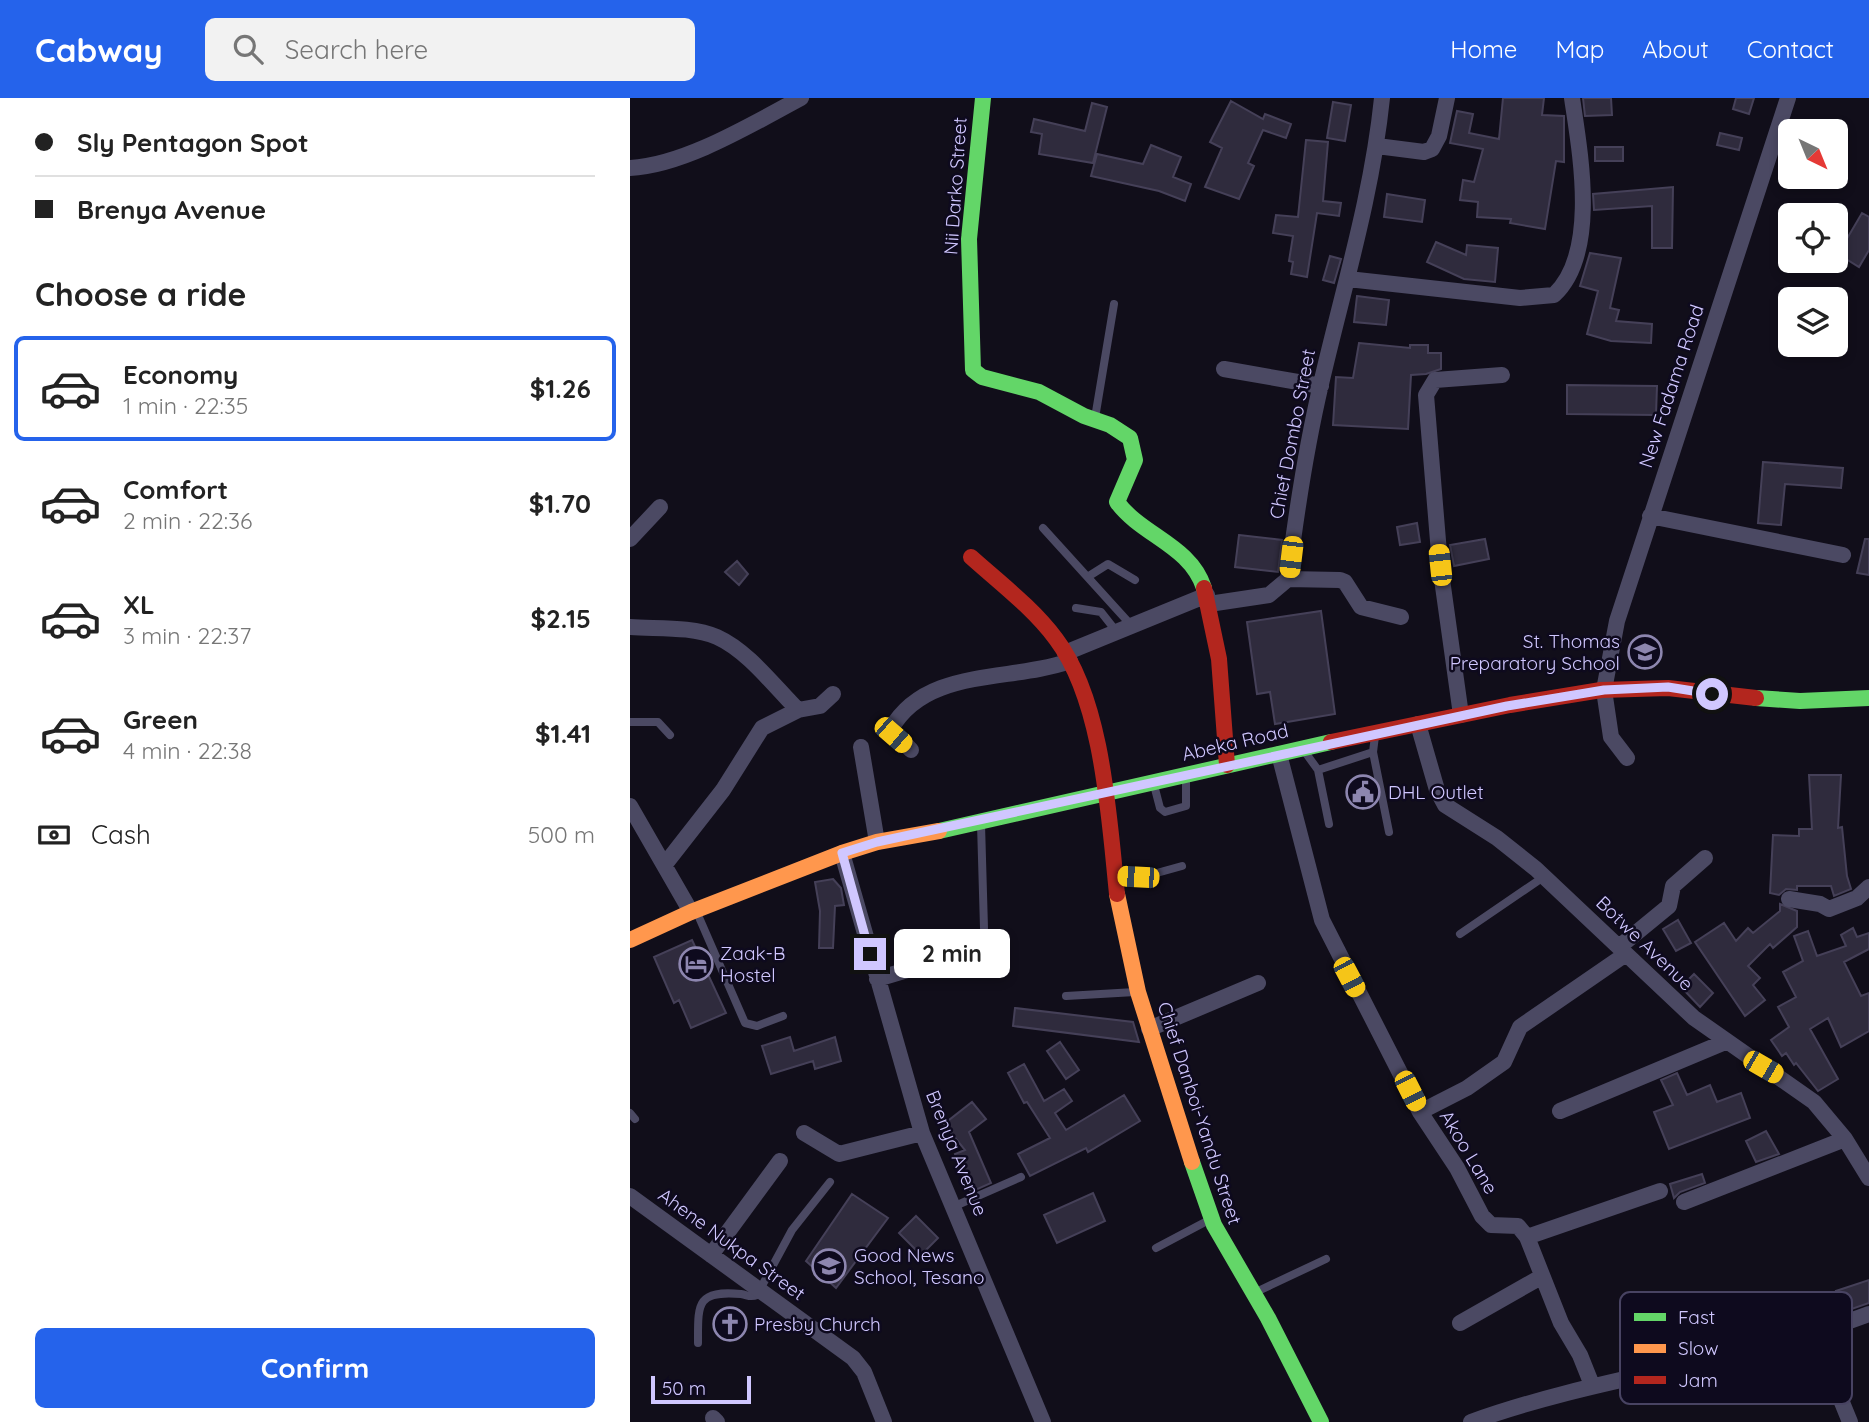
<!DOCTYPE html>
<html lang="en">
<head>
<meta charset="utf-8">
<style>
	:root { --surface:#fff; --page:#f2f2f2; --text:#222; --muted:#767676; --line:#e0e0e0; --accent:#2563eb }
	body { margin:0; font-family:Quicksand,sans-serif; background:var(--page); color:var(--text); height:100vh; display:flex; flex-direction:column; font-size:26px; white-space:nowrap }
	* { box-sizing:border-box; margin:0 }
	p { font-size:23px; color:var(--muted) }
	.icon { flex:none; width:38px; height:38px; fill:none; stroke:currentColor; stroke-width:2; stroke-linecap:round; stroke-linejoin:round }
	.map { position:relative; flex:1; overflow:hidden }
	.drawer { display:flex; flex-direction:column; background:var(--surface); width:630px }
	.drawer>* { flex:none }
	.guide { display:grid; align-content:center; height:154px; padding:0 35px; background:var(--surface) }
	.needle { width:46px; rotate:137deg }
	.fabs { position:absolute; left:1148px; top:21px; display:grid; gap:14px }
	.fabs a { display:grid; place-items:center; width:70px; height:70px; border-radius:10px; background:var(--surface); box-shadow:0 4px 10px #0003; font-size:35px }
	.scale { position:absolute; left:21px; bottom:18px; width:100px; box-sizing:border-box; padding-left:7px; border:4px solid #d0c7ff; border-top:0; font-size:19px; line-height:24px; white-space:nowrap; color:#d0c7ff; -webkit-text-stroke:5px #0e0a1e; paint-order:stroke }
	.end { position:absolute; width:32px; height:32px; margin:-16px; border:9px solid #d0c7ff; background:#111; box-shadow:0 0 0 4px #111 }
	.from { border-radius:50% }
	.bubble { position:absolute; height:49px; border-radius:10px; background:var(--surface); box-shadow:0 4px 10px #0003; font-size:23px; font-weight:700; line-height:49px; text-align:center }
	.car { position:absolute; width:21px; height:42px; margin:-21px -10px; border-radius:9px; box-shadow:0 0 5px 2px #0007; background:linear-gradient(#f5c518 24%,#345 0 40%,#f5c518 0 76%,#345 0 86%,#f5c518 0) }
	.guide b { display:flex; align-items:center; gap:24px; height:66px; font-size:26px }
	.guide b+b { border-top:2px solid var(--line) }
	.guide i { width:18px; height:18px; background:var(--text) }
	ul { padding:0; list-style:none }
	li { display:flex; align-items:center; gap:21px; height:105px; margin:0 14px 10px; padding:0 21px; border:4px solid transparent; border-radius:10px }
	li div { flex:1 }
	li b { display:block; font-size:26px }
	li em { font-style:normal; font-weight:700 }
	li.selected { border-color:var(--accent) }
	li>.icon { width:63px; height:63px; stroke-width:1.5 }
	h2 { padding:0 35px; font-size:32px; line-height:84px }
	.pay { display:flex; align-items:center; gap:18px; height:77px; padding:0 35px; font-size:26px }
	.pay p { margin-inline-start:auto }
	.action { display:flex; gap:14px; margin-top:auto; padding:14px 35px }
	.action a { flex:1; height:80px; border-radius:10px; background:var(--accent); color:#fff; font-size:28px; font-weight:700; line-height:80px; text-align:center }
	header { display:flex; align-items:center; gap:42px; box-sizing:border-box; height:98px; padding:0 35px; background:var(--accent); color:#fff }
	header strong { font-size:33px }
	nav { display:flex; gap:38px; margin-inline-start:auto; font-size:24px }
	.search { width:490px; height:63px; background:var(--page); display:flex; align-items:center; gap:18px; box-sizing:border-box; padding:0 24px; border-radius:10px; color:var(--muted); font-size:26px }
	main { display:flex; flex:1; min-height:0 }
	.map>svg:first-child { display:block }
	.building { fill:#2f2b3d; stroke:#454058; stroke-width:2 }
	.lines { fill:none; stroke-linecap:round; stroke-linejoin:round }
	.lane { stroke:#4b4963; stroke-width:8 }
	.street { stroke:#4b4963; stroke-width:16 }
	.fast { stroke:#63d668; stroke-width:16 }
	.slow { stroke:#ff974d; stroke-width:16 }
	.jam { stroke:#b3261e; stroke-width:16 }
	.route { stroke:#d0c7ff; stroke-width:9 }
	.labels { text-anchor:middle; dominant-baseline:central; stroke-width:5; stroke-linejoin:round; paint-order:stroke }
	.street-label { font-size:19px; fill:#d0c7ff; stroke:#0e0a1e }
	.poi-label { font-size:19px; fill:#d0c7ff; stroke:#0e0a1e; text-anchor:start }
	.key { fill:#0e0a1e; stroke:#484362; stroke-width:2 }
	.key-label { font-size:19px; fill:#d0c7ff }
</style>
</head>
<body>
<header>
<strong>Cabway</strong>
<div class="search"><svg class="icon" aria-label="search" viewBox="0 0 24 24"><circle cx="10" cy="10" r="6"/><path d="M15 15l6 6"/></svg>Search here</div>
<nav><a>Home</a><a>Map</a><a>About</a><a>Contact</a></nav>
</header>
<main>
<section class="drawer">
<div class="guide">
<b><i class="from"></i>Sly Pentagon Spot</b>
<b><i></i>Brenya Avenue</b>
</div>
<h2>Choose a ride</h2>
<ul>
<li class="selected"><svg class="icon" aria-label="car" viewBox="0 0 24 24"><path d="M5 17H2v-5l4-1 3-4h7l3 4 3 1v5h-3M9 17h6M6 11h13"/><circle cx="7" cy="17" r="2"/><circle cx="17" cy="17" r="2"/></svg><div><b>Economy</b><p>1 min · 22:35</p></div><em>$1.26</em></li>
<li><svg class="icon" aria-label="car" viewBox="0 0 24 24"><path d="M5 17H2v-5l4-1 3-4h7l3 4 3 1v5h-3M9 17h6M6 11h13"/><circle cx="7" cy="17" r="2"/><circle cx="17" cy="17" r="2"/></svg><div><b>Comfort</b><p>2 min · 22:36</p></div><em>$1.70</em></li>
<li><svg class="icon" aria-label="car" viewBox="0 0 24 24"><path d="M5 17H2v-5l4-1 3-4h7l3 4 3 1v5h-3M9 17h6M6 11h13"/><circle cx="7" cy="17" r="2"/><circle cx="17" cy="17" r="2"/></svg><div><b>XL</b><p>3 min · 22:37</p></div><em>$2.15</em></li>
<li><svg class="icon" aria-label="car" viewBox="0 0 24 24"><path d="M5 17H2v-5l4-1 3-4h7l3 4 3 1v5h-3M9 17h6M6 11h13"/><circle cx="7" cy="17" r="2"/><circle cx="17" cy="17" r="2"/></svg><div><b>Green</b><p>4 min · 22:38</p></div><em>$1.41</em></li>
</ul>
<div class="pay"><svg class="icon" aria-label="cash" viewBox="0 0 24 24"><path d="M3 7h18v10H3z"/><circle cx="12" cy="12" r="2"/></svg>Cash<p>500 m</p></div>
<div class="action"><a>Confirm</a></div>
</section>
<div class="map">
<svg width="1239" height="1324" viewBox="0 0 1239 1324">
	<rect width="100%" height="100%" fill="#110e1a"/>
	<!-- building -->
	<path class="building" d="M 873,0 L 914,0 L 912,17 L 934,18 L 934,64 L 926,63 L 915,131 L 880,125 L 881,121 L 847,119 L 848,104 L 830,102 L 833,82 L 844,84 L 853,51 L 820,45 L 827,13 L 843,16 L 839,35 L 869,41 Z
		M 953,0 L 981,0 L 982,17 L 955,18 Z
		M 1106,0 L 1124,0 L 1119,16 L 1103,11 Z
		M 601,3 L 633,21 L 635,16 L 661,26 L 656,40 L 633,32 L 618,65 L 624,68 L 609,101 L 575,89 L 592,50 L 580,44 Z
		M 703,4 L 721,7 L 715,43 L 697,40 Z
		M 462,5 L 477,9 L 463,65 L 409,56 L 412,36 L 401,34 L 404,21 L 455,33 Z
		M 1090,35 L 1112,40 L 1109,52 L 1087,47 Z
		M 676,42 L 698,44 L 693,103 L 711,105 L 709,118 L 687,115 L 677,179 L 661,176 L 663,164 L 659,163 L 663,138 L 643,135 L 646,117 L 668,119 Z
		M 521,47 L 551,59 L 543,79 L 561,86 L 555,103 L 529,93 L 461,78 L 467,56 L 513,66 Z
		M 965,49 L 993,49 L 993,63 L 965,63 Z
		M 1043,89 L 1042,150 L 1022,150 L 1022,108 L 964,112 L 963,96 Z
		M 757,96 L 795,102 L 792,124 L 754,119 Z
		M 1232,115 L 1239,119 L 1239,152 L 1229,169 L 1208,156 Z
		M 806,144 L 836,157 L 837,147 L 868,150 L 865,184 L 834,181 L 797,164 Z
		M 960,155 L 991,160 L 980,210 L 989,212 L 986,223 L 1022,226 L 1021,245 L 981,243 L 957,236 L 968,193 L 950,188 Z
		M 700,158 L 711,161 L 704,185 L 693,182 Z
		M 727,198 L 759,202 L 756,227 L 724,224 Z
		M 729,245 L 780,250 L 780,247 L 798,247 L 798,255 L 811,255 L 811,271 L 796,276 L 781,277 L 778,331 L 703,327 L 706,279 L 723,280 Z
		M 937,287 L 1027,288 L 1026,317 L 937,316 Z
		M 1133,364 L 1213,370 L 1211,390 L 1155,386 L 1151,427 L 1128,425 Z
		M 787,425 L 790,444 L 770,447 L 767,429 Z
		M 609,437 L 652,442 L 648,474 L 605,469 Z
		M 855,441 L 859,461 L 824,468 L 820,447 Z
		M 1235,441 L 1239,441 L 1239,477 L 1227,475 Z
		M 107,463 L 118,476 L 109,487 L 95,474 Z
		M 691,513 L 705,616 L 645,626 L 640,594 L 627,596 L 617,524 Z
		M 1179,677 L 1211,677 L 1208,730 L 1212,729 L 1217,778 L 1221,791 L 1204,798 L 1201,788 L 1167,788 L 1167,792 L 1156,791 L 1149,797 L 1140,795 L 1143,737 L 1169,738 L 1169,731 L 1182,731 Z
		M 203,781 L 211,790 L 214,807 L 205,808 L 203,850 L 189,850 L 190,813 L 185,784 Z
		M 1150,806 L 1167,813 L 1167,829 L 1143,850 L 1140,846 L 1118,868 L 1130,880 L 1123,887 L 1135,902 L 1115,918 L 1065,844 L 1094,825 L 1106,843 L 1118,830 L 1123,835 L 1150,813 Z
		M 1048,822 L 1061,845 L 1046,853 L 1033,831 Z
		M 1223,830 L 1227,839 L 1239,835 L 1239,851 L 1214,864 L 1231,898 L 1239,895 L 1239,933 L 1211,949 L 1198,920 L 1180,931 L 1208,981 L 1188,993 L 1166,965 L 1164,967 L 1156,955 L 1152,958 L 1141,942 L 1159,929 L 1148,909 L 1166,899 L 1153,874 L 1173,863 L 1164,838 L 1178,833 L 1187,858 L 1216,848 L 1211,837 Z
		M 62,842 L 96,915 L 61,930 L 49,902 L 44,905 L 24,859 Z
		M 1064,876 L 1083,895 L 1070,909 L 1051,889 Z
		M 385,910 L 503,924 L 509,944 L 383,928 Z
		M 160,939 L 164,953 L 205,939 L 211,963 L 185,971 L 183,963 L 141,976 L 132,948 Z
		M 430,944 L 449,972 L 436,981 L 417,953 Z
		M 394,966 L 414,1003 L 434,991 L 442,1003 L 425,1015 L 436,1032 L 494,997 L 510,1023 L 458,1054 L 456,1050 L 400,1078 L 388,1056 L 420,1040 L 397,1004 L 394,1005 L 378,975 Z
		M 1047,975 L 1057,997 L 1080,987 L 1087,1004 L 1111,995 L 1120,1020 L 1039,1051 L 1024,1014 L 1043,1007 L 1031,982 Z
		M 342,1004 L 356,1021 L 339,1034 L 361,1085 L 341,1094 L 325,1056 L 335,1052 L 314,1026 Z
		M 1136,1033 L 1149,1056 L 1126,1064 L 1116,1043 Z
		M 1072,1076 L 1075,1085 L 1050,1094 L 1044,1100 L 1040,1086 Z
		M 463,1095 L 475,1123 L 427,1145 L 414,1117 Z
		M 222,1096 L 258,1120 L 206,1190 L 176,1163 Z
		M 286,1118 L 308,1140 L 291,1157 L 269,1135 Z
		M 1239,1182 L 1239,1205 L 1213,1214 L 1206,1193 Z"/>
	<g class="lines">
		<!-- lane -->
		<path class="lane" d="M 465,320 L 484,206
			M 413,430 L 501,527
			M 459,478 L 478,466 L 505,482
			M 446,510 L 471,514 L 486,533
			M 0,624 L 28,624 L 40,637
			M 745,638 L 743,654 L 759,734
			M 675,654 L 688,672 L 699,726
			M 688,672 L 743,654
			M 524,687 L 530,710 L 535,714 L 556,708 L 556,680
			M 351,726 L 354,830
			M 486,778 L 516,778 L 552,768
			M 68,817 L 115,925 L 127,928 L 153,918
			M 830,836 L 915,778
			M 436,898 L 505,894
			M 0,1015 L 5,1021
			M 325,1108 L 391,1079
			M 526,1150 L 579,1122
			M 626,1194 L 696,1161
			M 68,1245 C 68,1206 66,1192 111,1196 C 118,1197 120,1200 127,1197 L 162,1132 L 200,1084"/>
		<!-- street -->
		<path class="street" d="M 747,48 L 794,54 L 802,51 L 809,38 L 817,0
			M 0,70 C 55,67 122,26 171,0
			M 718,181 L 890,200 L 924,197 C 969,155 950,54 942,0
			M 594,271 L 691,288
			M 1020,418 L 1213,457
			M 0,441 L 30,409
			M 658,481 L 710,482 L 715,484 L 731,509 L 771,519
			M 579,506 L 639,497 L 658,481 C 666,416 676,350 691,286 C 713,191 742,98 752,0
			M 0,529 C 27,531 62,528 87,539 C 118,553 144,588 168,612
			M 435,555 L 577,497
			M 831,617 L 810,467 L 796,297 L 805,282 L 872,277
			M 788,626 L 807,692 L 815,707 L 867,740 L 906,771 L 1064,920 L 1184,1004 L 1215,1041 L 1239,1080
			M 231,649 L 247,744
			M 281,652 L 261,631 C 296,569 381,584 440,563
			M 649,656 L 692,822 L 790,1014 L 827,1070 L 852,1118 L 861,1127 L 888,1128 L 897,1139 L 931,1225 L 950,1257 L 962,1287
			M 997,660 L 981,639 L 974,592 L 987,523 L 1158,0
			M 0,708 L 61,814
			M 212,755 L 292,1035 L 413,1324
			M 36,765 L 93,692 L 132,630 L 168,612 L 190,608 L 203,596
			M 1159,801 L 1190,806 L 1199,811 L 1227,800 L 1239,789
			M 989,849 L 1039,808 L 1043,788 L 1075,760
			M 247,881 L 341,853
			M 519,931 L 628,885
			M 930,1013 L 1095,944
			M 790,1014 L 837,990 L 874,964 L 890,929 L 996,856
			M 174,1035 L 209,1056 L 292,1035
			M 0,1098 L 223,1260 L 234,1274 L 254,1324
			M 1054,1104 L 1215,1041
			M 897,1139 L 1030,1093
			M 81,1157 L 150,1063
			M 830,1225 L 911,1179
			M 1183,1233 L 1220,1324
			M 83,1320 L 87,1324
			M 841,1324 C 971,1277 1111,1265 1239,1216"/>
		<!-- fast -->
		<path class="fast" d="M 353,0 L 339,141 L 343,272 L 352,279 L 409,294 L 454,318 L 480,327 L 500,340 L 505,362 L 487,404 C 512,438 560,447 574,490
			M 1126,600 L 1170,603 L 1239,600
			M 309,733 L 701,644
			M 562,1064 L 584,1127 L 638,1220 L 691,1324"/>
		<!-- slow -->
		<path class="slow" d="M 487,796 L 508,894 L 562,1064
			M 0,842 L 61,814 L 212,755 L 247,744 L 309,733"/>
		<!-- jam -->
		<path class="jam" d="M 341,459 C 370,485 403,510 426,541 C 473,603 479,720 487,796
			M 574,490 L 589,561 L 597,667
			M 701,644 L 880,607 L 971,592 L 1038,590 L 1126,600"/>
	</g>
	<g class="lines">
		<!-- route -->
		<path class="route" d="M 240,856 L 212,755 L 247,744 L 877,608 L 974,592 L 1038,589 L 1082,596"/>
	</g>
	<!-- icons -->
	<defs>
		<symbol id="school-ring" viewBox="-11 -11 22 22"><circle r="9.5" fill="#0e0a1e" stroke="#8d86af" stroke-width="1.5"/><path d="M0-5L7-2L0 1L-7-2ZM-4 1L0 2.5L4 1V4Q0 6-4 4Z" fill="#8d86af"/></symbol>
		<symbol id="civic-ring" viewBox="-11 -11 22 22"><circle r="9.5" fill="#0e0a1e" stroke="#8d86af" stroke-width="1.5"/><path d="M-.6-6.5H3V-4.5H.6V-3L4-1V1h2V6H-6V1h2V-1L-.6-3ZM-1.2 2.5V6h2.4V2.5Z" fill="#8d86af"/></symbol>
		<symbol id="hotel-ring" viewBox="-11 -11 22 22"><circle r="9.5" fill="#0e0a1e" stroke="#8d86af" stroke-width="1.5"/><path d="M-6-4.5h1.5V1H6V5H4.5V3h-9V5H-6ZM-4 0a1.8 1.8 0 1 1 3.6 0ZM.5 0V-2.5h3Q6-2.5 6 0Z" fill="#8d86af"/></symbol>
		<symbol id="church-ring" viewBox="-11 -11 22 22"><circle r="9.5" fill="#0e0a1e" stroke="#8d86af" stroke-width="1.5"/><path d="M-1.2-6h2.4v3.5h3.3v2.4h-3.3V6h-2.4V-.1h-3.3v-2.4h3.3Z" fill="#8d86af"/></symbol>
	</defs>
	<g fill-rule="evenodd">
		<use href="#school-ring" x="996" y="535" width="38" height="38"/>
		<use href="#civic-ring" x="714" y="675" width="38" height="38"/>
		<use href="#hotel-ring" x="47" y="847" width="38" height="38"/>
		<use href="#school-ring" x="180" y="1149" width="38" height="38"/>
		<use href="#church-ring" x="81" y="1207" width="38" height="38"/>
	</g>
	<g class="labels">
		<!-- street labels -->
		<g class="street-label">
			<text transform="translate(325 88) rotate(-86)">Nii Darko Street</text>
			<text transform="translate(1041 288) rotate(-72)">New Fadama Road</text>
			<text transform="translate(662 336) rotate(-79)">Chief Dombo Street</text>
			<text transform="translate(605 644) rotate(-13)">Abeka Road</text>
			<text transform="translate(1015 845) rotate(44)">Botwe Avenue</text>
			<text transform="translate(570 1015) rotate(72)">Chief Danboi-Yandu Street</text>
			<text transform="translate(839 1054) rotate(59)">Akoo Lane</text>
			<text transform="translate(327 1055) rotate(68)">Brenya Avenue</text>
			<text transform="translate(102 1146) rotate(36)">Ahene Nukpa Street</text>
		</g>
		<!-- poi labels -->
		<g class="poi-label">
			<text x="990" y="543" text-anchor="end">St. Thomas<tspan x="990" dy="22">Preparatory School</tspan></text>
			<text x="758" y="694">DHL Outlet</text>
			<text x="90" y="855">Zaak-B<tspan x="90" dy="22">Hostel</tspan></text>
			<text x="224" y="1157">Good News<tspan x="224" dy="22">School, Tesano</tspan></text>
			<text x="124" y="1226">Presby Church</text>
		</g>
	</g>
	<!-- legend -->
	<rect x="990" y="1194" width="232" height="112" rx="10" class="key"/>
	<rect x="1004" y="1215" width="32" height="8" fill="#63d668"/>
	<rect x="1004" y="1246" width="32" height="9" fill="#ff974d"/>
	<rect x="1004" y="1278" width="32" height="8" fill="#b3261e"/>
	<g class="key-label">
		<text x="1048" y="1226">Fast</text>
		<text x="1048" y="1257">Slow</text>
		<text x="1048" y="1289">Jam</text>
	</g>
</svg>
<div class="fabs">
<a><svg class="needle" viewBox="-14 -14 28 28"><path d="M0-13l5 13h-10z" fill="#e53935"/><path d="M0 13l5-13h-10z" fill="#767676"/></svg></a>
<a><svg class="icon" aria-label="locate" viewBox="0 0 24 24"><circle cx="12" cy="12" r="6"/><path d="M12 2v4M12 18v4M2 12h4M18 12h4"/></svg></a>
<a><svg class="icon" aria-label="layers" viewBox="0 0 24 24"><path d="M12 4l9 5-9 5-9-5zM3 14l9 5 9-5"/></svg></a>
</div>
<div class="scale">50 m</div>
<i class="end from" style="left:1082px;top:596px"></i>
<i class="end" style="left:240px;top:856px"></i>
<div class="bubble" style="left:264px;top:831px;width:116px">2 min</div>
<i class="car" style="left:661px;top:459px;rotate:187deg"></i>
<i class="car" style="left:810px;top:467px;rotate:354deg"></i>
<i class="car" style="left:263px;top:637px;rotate:131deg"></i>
<i class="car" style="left:508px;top:779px;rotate:273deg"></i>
<i class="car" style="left:719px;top:879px;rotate:152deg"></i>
<i class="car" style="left:1133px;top:969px;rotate:120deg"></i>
<i class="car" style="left:780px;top:993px;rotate:153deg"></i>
</div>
</main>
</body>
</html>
